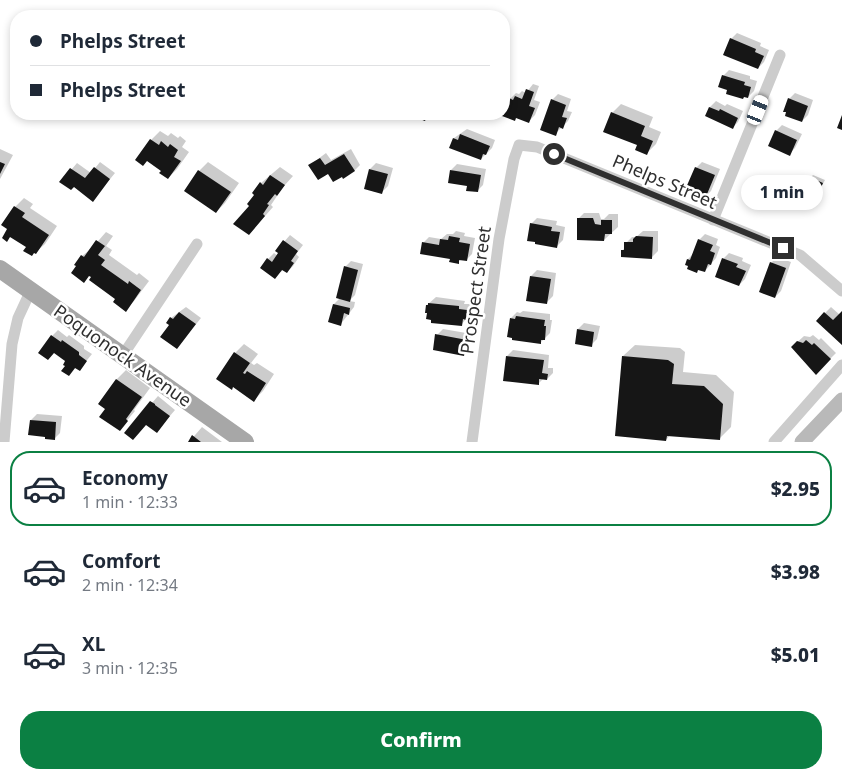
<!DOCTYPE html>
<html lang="en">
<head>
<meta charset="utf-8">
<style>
	:root { --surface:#fff; --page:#f2f2f3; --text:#1f2937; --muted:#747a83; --line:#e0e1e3; --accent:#0b8043 }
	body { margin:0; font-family:"Noto Sans",sans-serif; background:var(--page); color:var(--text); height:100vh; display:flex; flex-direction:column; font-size:19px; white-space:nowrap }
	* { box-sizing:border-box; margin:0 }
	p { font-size:16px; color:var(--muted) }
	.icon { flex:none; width:28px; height:28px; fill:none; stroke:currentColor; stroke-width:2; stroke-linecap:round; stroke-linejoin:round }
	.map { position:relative; height:442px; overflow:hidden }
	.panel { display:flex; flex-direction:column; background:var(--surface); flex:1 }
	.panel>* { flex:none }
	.banner { position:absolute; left:10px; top:10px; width:500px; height:110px; border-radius:20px; box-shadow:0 2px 8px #0003; display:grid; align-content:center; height:110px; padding:0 20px; background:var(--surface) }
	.end { position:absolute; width:22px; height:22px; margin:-11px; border:6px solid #2f2f2f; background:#fff; box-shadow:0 0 0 2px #fff }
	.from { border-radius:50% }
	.bubble { position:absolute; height:35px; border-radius:18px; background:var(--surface); box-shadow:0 2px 8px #0003; font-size:16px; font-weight:800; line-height:35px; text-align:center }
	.car { position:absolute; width:15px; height:30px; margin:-15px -8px; border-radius:6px; box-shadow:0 0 4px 1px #0007; background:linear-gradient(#fff 24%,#345 0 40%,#fff 0 76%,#345 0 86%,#fff 0) }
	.banner b { display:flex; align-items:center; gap:18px; height:48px; font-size:19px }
	.banner b+b { border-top:1px solid var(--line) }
	.banner i { width:12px; height:12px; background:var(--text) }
	ul { padding:9px 0 0; list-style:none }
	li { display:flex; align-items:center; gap:15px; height:75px; margin:0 10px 8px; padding:0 10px; border:2px solid transparent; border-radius:20px }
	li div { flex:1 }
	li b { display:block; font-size:19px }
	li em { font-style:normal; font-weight:800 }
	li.current { border-color:var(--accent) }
	li>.icon { width:45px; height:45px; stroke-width:1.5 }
	.action { display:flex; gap:10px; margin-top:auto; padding:10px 20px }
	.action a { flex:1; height:58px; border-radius:20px; background:var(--accent); color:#fff; font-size:20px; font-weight:800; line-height:58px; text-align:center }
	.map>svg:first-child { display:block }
	.shadow { fill:#0003 }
	.building { fill:#161616 }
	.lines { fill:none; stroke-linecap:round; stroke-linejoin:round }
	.minor { stroke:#ccc; stroke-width:11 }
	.secondary { stroke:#b9b9b9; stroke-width:15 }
	.primary { stroke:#a7a7a7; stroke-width:18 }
	.route { stroke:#2f2f2f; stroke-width:6 }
	.labels { text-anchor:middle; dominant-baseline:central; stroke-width:5; stroke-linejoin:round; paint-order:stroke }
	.street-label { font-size:18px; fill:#2f2f2f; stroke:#fff }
</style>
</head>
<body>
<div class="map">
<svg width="842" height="442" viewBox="0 0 842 442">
	<rect width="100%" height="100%" fill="#fff"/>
	<!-- shadow -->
	<path class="shadow" d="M 737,33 L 761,43 L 760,46 L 769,50 L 764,62 L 758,68 L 731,39 Z
		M 729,70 L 750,76 L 750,79 L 757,81 L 754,91 L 748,97 L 729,89 L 723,76 Z
		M 533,84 L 539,86 L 534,100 L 540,102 L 535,115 L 529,121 L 510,99 L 516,93 L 519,94 L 522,91 L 526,93 Z
		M 795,93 L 813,100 L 808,115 L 802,121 L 787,112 L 789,99 Z
		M 558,94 L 571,99 L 567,111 L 572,112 L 568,121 L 555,134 L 552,100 Z
		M 716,101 L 725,106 L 727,104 L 743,111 L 738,122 L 732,128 L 707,115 L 710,107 Z
		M 621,104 L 653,117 L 649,127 L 661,132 L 656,144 L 647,153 L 612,113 Z
		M 782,125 L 802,134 L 795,148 L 789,154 L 776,131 Z
		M 467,129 L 495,140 L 492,148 L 481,159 L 451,147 L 454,138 Z
		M 160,131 L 168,136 L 171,133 L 178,138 L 180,136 L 186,141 L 182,147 L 189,152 L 177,169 L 168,178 L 162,171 L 148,160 L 137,160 L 151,140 Z
		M 0,149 L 13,155 L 0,179 Z
		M 351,149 L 360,165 L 354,171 L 328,172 L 310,165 L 326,153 L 331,160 Z
		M 100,162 L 115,173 L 93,200 L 74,185 L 61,182 L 77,163 L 91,173 Z
		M 208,162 L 239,183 L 225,203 L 216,212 L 199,171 Z
		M 702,162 L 720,169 L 711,191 L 705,197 L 696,168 Z
		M 376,163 L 393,168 L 388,186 L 382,192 L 370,169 Z
		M 457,164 L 486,169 L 483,185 L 477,191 L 451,170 Z
		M 280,167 L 293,176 L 276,195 L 277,196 L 271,205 L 273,207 L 249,234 L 251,205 L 255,195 L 261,183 Z
		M 813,175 L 825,180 L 818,193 L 810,178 Z
		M 761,176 L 793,190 L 788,201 L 782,207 L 777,204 L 774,207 L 755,182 Z
		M 24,198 L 33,204 L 30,208 L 57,226 L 45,244 L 36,252 L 11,236 L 7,240 L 15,207 Z
		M 584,213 L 599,213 L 601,219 L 604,219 L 609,214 L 618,214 L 618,227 L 604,240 L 578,219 Z
		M 537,218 L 557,221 L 556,225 L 565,227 L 563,240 L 557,246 L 531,224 Z
		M 456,231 L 465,233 L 464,236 L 475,238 L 472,254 L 466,260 L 462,259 L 458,262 L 423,243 L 429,237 L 441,239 L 447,234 L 453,234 Z
		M 643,231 L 658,231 L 658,251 L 652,257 L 623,250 L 625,247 L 626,243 L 632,237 L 636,237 Z
		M 106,232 L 113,236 L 106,246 L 112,250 L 109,255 L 137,275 L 139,273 L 149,281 L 134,301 L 125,310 L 117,299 L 93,276 L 82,256 L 92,248 Z
		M 705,234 L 718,239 L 716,245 L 720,247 L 716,258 L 705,271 L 687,264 L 688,259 L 694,253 L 699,240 Z
		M 290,235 L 303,245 L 296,254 L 299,257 L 293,266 L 287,272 L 283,269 L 281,272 L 268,259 L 274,253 L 278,256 L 280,253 L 277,250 Z
		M 729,253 L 743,258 L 742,261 L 751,265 L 745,279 L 739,285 L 723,259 Z
		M 777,257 L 791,262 L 781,291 L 775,297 L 771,263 Z
		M 351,261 L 363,264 L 355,295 L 349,301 L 355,302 L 354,307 L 340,325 L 329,322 L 334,304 L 340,298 L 345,267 Z
		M 537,270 L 556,273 L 553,296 L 547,302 L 531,276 Z
		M 436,297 L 465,301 L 464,304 L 473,304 L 472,312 L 461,325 L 427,305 Z
		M 186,307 L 201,318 L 177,348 L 170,325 L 171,318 Z
		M 831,307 L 840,315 L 842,312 L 842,343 L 817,321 Z
		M 523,311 L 550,314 L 550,320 L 552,320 L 550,333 L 540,343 L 511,318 L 517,312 L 520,313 Z
		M 584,323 L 600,326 L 597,339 L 591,345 L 578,329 Z
		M 443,329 L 472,334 L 469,349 L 463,355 L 437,335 Z
		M 58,330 L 67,337 L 69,335 L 84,346 L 84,349 L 92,354 L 79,370 L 76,367 L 69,375 L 67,361 L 52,336 Z
		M 813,335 L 819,340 L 821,338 L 836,353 L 816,373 L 792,347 L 804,336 L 810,337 Z
		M 244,344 L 258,354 L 251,363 L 254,365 L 257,363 L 274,374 L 263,391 L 254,400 L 234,386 L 235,353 Z
		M 635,345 L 680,348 L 685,352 L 683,372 L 716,375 L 734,392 L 731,427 L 719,439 L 670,435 L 666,440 L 623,356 Z
		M 513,350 L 549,355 L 548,368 L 553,368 L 553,373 L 547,379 L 543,379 L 538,384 L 507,356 Z
		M 126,370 L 150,388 L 134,410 L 135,411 L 119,430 L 106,409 L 99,403 L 117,379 Z
		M 158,396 L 175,410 L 157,431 L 147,424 L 145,411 Z
		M 37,414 L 62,416 L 60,433 L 54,439 L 31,420 Z
		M 202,427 L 222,442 L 189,442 Z"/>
	<!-- building -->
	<path class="building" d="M 730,38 L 756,49 L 755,52 L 764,56 L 758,69 L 723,55 Z
		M 722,75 L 745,82 L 744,85 L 751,87 L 748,98 L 744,97 L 743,99 L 726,94 L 727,90 L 718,87 Z
		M 526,89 L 534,92 L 529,106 L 535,108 L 529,123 L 516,118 L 515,121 L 502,116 L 509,98 L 513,100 L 515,96 L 522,99 Z
		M 788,98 L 808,106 L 802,122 L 785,116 L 786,112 L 783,112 Z
		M 551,99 L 566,105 L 562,117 L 567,118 L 563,129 L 559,127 L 556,136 L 540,130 Z
		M 709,107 L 719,111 L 720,109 L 738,118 L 733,129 L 705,116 Z
		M 611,112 L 645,126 L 641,136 L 653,141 L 647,155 L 635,150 L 637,145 L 603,132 Z
		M 413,114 L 428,114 L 425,121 L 412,116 Z
		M 842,115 L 842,130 L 837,128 Z
		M 775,130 L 797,140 L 790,156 L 768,146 Z
		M 460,134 L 490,146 L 486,155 L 483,154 L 481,160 L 449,148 L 453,138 L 458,140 Z
		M 150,139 L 159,145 L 161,141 L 168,147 L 170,144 L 178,150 L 174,157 L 181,161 L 168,179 L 159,173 L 161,171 L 147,161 L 143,166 L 135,160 Z
		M 344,154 L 355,171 L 343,179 L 342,177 L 333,182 L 328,174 L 318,180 L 308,165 L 320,158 L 325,165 Z
		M 0,162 L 5,164 L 0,174 Z
		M 94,167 L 110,179 L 93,202 L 74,187 L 71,190 L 59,182 L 70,168 L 85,178 Z
		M 695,167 L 715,175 L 705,199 L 685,190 Z
		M 369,169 L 388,174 L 382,194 L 364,189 Z
		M 198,170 L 231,192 L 216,213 L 184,191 Z
		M 450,170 L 481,175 L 478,192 L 466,191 L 467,186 L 448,183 Z
		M 270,175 L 285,185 L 277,196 L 275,194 L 267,204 L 269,205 L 263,214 L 265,216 L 249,235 L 233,224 L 249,206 L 247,204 L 254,195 L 252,193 L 260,182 L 263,185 Z
		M 809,177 L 823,183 L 818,194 L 805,189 Z
		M 754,181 L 788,196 L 782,208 L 775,205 L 774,209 L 747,197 Z
		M 14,206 L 25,213 L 22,217 L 49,235 L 36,254 L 34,253 L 32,256 L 23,251 L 26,247 L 10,237 L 7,242 L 2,238 L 7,229 L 1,225 Z
		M 577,218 L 593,218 L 595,224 L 601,225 L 601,220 L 612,220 L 612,234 L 605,234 L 604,241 L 577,240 Z
		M 530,223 L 552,227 L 551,231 L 560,232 L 557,248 L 535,244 L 535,242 L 527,241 Z
		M 449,236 L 460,238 L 459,242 L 470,244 L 467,261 L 459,260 L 459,264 L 449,262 L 450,259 L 420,254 L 422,242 L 439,245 L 440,239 L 448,240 Z
		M 636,236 L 653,237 L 652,259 L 621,257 L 621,250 L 624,250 L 624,242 L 633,242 L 633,239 Z
		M 698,239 L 713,245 L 710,251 L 715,253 L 711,265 L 708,264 L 705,272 L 698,270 L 697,273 L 687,269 L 688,266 L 685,265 L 687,259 L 690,260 Z
		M 96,240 L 105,246 L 98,255 L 105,260 L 101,265 L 128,284 L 129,281 L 141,290 L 126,312 L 113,302 L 115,299 L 89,280 L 91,277 L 89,276 L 84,283 L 71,273 L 76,266 L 74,265 L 81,255 L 84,257 Z
		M 283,240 L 298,251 L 291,261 L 294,263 L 287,273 L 282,270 L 275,279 L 260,268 L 267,258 L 272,262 L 278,253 L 275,251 Z
		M 722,258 L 738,264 L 736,267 L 746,271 L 739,286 L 715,277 Z
		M 770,262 L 786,268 L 775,298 L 759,292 Z
		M 344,266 L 358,270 L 350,302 L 336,298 Z
		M 530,276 L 551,279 L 547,304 L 526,301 Z
		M 428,303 L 459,306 L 459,309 L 467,310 L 466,320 L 463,319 L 462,326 L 431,323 L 431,320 L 426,319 L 427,313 L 425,313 L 426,305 L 428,305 Z
		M 333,304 L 350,308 L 349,315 L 344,313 L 341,326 L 328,322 Z
		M 842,311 L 842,345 L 816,321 L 824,312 L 833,320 Z
		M 179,312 L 196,324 L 177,349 L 160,337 L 169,325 L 166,323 L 170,317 L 173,319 Z
		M 516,316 L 545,320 L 544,326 L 546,326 L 545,340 L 541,340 L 541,344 L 512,340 L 512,338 L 507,337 L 510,318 L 515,319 Z
		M 577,329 L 594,332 L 592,347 L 575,344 Z
		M 435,334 L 467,340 L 464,356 L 433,350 Z
		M 51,335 L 61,342 L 62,340 L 79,352 L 79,355 L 87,361 L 80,371 L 75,368 L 69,376 L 61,371 L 65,366 L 63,365 L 65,361 L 54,353 L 48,360 L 38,353 Z
		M 806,340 L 812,345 L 814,343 L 831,359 L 816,375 L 791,347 L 797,341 L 803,343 Z
		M 234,352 L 250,363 L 243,373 L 245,374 L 247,371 L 266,383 L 254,402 L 233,387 L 232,390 L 216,379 Z
		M 506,356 L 544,360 L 542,373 L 548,374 L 547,380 L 539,379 L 539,385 L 503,381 Z
		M 622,356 L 668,360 L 674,364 L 672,384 L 704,386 L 723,404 L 720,440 L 667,436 L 666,441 L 615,436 Z
		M 116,379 L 142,397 L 126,419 L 128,421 L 120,431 L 99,417 L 105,409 L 98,404 Z
		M 150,401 L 155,404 L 155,405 L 170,416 L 157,433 L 146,425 L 133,440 L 124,433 Z
		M 30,420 L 56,422 L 55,440 L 45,439 L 45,437 L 28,435 Z
		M 192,435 L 201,442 L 188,442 Z"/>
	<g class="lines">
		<!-- minor -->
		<path class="minor" d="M 713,220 L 780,55
			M 123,355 L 197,244
			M 4,442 L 12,344 L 18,318 L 31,290
			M 472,442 L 499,239 L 514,159 L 519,145 L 537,147 L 800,255 L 842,291
			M 774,442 L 842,365"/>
		<!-- secondary -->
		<path class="secondary" d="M 802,442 L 842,400"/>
		<!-- primary -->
		<path class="primary" d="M 0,269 L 245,442"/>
	</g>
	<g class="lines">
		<!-- route -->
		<path class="route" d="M 554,154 L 783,248"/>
	</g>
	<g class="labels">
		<!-- street labels -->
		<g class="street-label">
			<text transform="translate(665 181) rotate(23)">Phelps Street</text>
			<text transform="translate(475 290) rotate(-82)">Prospect Street</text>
			<text transform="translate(123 355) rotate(35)">Poquonock Avenue</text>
		</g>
	</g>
</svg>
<i class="end from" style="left:554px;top:154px"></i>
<i class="end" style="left:783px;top:248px"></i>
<div class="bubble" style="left:741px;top:175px;width:82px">1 min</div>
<i class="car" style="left:758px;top:110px;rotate:22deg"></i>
<div class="banner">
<b><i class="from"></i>Phelps Street</b>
<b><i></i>Phelps Street</b>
</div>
</div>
<section class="panel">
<ul>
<li class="current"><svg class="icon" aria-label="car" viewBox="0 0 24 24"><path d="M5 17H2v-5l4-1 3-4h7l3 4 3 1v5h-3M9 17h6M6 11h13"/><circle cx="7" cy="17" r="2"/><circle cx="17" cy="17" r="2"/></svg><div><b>Economy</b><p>1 min · 12:33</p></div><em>$2.95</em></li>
<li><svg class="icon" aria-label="car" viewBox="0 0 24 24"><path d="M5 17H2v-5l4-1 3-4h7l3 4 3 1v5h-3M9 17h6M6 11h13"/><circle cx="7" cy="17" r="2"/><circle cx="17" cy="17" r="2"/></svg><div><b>Comfort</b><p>2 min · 12:34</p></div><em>$3.98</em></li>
<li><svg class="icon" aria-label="car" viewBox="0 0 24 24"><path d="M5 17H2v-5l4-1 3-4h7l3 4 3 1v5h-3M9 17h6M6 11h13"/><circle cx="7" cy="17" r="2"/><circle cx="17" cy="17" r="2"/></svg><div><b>XL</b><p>3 min · 12:35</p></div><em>$5.01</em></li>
</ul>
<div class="action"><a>Confirm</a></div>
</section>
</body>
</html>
